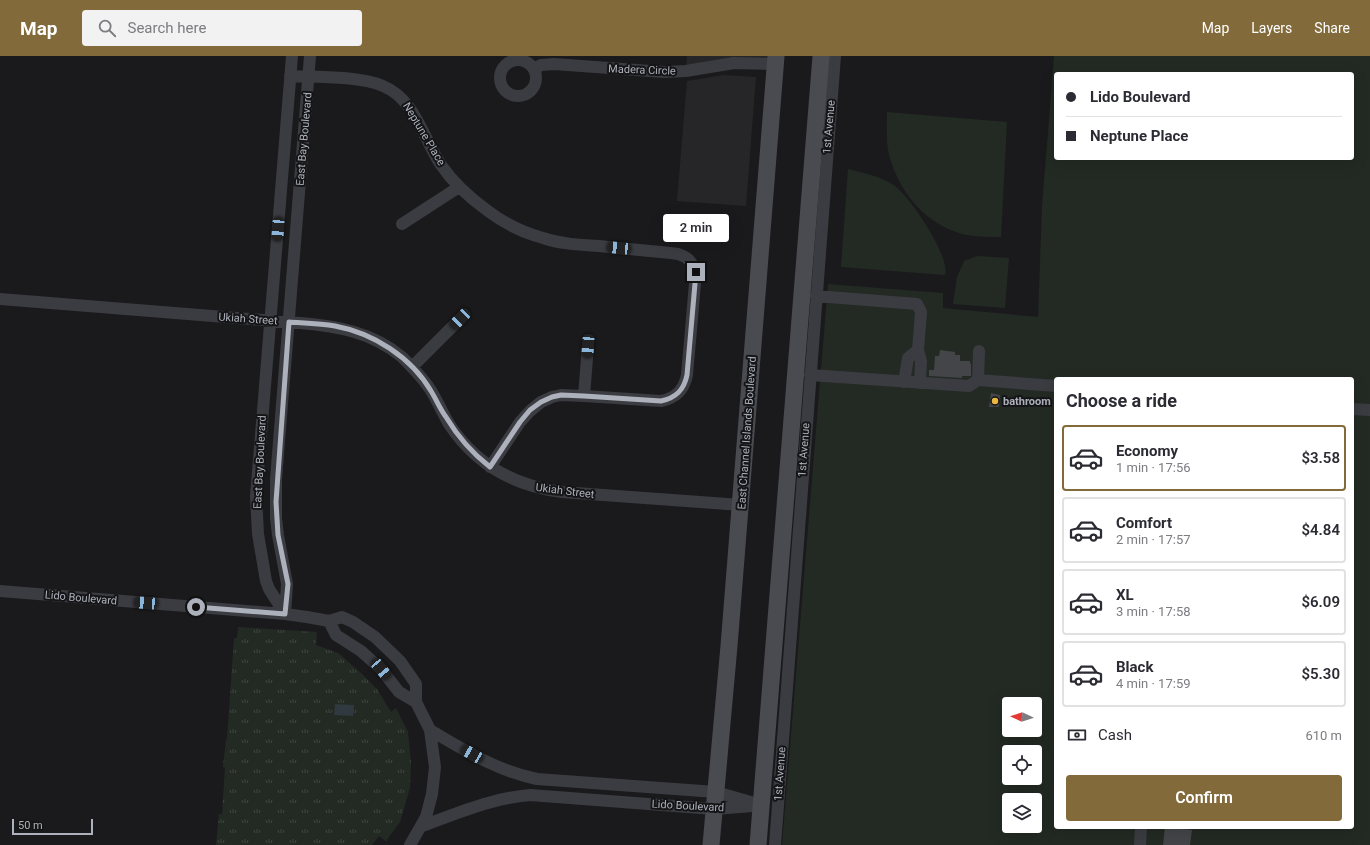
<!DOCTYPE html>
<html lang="en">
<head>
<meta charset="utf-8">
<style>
	:root { --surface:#fff; --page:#f2f2f3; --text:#2b2b33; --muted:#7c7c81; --line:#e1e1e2; --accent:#826a3a }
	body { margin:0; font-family:Roboto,sans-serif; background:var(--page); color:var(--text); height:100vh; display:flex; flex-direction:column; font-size:15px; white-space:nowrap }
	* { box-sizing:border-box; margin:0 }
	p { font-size:13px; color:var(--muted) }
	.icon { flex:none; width:22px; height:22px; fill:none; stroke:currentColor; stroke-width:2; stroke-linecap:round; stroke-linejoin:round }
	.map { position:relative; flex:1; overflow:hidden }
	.panel { position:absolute; left:1054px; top:321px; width:300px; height:452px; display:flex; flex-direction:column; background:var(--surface); border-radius:4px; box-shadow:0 4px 16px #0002 }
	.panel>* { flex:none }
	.top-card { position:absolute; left:1054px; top:16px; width:300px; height:88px; border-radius:4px; box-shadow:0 4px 16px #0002; display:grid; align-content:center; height:88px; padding:0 12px; background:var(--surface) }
	.needle { width:26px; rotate:274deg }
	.fabs { position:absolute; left:1002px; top:641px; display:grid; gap:8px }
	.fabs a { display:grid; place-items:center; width:40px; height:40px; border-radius:4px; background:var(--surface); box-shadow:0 4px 16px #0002; font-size:20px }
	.scale { position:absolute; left:12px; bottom:10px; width:81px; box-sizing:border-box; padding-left:4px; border:2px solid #adb1bb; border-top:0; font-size:11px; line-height:14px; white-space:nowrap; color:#adb1bb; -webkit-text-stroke:3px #151517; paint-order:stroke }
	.end { position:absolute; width:18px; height:18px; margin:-9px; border:5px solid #adb1bb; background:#111; box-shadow:0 0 0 2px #111 }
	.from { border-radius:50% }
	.bubble { position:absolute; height:28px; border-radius:4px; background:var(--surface); box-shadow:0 4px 16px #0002; font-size:13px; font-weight:600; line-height:28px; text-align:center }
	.car { position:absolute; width:12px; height:24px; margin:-12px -6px; border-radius:5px; box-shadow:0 0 3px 1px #0007; background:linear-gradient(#222 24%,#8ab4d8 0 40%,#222 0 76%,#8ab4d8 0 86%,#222 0) }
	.top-card b { display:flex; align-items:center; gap:14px; height:38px; font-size:15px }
	.top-card b+b { border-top:1px solid var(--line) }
	.top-card i { width:10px; height:10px; background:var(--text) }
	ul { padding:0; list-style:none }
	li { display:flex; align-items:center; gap:12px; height:66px; margin:0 8px 6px; padding:0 4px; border:2px solid var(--line); border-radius:4px }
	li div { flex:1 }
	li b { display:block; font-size:15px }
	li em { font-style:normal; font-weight:600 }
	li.current { border-color:var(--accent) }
	li>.icon { width:36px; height:36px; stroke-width:1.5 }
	h2 { padding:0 12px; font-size:18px; line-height:48px }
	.pay { display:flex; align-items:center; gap:10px; height:44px; padding:0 12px; font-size:15px }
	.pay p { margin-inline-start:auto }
	.cta { display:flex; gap:8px; margin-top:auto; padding:8px 12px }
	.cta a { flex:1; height:46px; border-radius:4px; background:var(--accent); color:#fff; font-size:16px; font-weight:600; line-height:46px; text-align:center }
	header { display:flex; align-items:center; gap:24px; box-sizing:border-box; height:56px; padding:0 20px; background:var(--accent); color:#fff }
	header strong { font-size:19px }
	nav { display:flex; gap:22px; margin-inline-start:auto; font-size:14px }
	.search { width:280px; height:36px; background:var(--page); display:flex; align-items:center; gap:10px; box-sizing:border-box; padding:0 14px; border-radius:4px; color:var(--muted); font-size:15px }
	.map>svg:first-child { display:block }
	.built { fill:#262629 }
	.grass { fill:#222a23; fill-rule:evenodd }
	.park { fill:url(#park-tufts) }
	.water { fill:#303840 }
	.building { fill:#444549 }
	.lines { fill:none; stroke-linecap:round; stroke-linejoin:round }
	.minor { stroke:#3b3c41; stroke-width:12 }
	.secondary { stroke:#494b51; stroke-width:17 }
	.route { stroke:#adb1bb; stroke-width:5 }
	.poi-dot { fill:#ecb742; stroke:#151517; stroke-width:1.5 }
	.labels { text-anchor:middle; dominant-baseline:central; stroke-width:4; stroke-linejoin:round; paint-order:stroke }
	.street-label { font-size:11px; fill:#adb1bb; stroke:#151517 }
	.poi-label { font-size:11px; font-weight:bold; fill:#adb1bb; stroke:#151517; text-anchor:start }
</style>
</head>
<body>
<header>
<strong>Map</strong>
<div class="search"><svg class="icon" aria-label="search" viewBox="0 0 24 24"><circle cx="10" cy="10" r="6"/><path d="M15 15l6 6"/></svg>Search here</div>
<nav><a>Map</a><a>Layers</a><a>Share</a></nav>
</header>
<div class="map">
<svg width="1370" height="789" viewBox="0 0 1370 789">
	<defs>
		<pattern id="park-tufts" width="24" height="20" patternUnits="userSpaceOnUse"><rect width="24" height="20" fill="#222a23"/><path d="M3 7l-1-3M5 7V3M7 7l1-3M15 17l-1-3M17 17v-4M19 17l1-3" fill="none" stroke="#3f4641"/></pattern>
	</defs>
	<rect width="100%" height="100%" fill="#1a1a1c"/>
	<!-- built -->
	<path class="built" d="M 687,0 L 776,0 L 775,8 L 686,15 Z
		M 724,19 L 756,21 L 746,150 L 677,145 L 687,25 Z"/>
	<!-- grass -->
	<path class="grass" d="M 1054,0 L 1370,0 L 1370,789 L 782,789 L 828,228 L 943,237 L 943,252 L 1038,261 L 1042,151 ZM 1056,18 L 1352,18 L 1352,102 L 1056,102 ZM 1056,323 L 1352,323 L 1352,771 L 1056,771 ZM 1009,648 L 1035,648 L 1035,674 L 1009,674 ZM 1009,696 L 1035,696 L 1035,722 L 1009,722 ZM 1009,744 L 1035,744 L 1035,770 L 1009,770 Z
		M 887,56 L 1007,66 L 1001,181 C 990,181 978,181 967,179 C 928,171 899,137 889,99 C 886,86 887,70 887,56 Z
		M 848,113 C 863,117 881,120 895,130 C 910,141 951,201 945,219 L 841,211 Z
		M 977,200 L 1009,202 L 1005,252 L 953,248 L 957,221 L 964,205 Z"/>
	<!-- park -->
	<path class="park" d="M 238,571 L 317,576 L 316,589 L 338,597 L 360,616 L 377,633 L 391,656 L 396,652 L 408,676 L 411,707 L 410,732 L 400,766 L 386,785 L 379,780 L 372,789 L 216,789 L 219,758 L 222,758 L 225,712 L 223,711 L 226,683 L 227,683 L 234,582 L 237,582 Z"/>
	<!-- water -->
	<path class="water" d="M 335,648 L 354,649 L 353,660 L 334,659 Z"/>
	<!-- building -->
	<path class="building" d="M 940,294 L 955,296 L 955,299 L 960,299 L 960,305 L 970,305 L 970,307 L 971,308 L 971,320 L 962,320 L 962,322 L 929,320 L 929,314 L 934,314 L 935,300 L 939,300 Z
		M 991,337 L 1000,339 L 999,351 L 989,351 Z
		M 1165,771 L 1192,774 L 1190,789 L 1163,789 Z"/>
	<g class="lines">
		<!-- minor -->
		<path class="minor" d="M500 22a18 18 0 1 1 36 0a18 18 0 1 1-36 0Z
			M 534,13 L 541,9 L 554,8 L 664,16 L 686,15 L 734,7 L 775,8
			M 290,20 C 316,21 360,20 383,30 C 415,43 423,82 441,109 C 454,128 470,142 488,155 C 504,167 524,177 543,182 C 561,188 580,189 599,190 C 626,193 652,195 678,198 C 688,201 692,206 696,216 L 687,319 C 684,334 676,342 661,345 L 584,340 L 561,339 L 552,341 L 541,346 L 530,355 L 520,366 L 490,411
			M 402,168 L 459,131
			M 816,240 L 917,248 L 921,256 L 918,294 L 921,305 L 920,327
			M 0,243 L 300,267 C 337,270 372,276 402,301 C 412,311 422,321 430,333 C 437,344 442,356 449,368 C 476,409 514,430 562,436 L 741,449
			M 412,311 L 460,263
			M 810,319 L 969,330 L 978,324 L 979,295
			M 978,324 L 1056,330
			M 904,326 L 908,302 L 918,294
			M 584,340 L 588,290
			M 1352,353 L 1370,354
			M 0,535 L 285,558 L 307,561 L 329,565 L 342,561 L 353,566 L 375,581 L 400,605 L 416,628 L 416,646 L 430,674 L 435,711 L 432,738 L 426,761 L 410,789
			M 285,558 L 269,533 L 266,525 L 258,478 L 256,440 L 292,0
			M 285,558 L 287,528 L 278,479 L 276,462 L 276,423 L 310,0
			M 329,565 L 336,579 L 361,595 L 381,613 L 399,636 L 416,646
			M 430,674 C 464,694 497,715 537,723 L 716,736 L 761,749
			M 422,770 C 458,757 492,742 530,739 L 714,753 L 753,750
			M 775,789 L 835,0
			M 1140,789 L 1141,771"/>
		<!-- secondary -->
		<path class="secondary" d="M 711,789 L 729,590 L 776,0
			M 758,789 L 821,0"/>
	</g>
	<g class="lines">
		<!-- route -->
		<path class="route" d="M 196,551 L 285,558 L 288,528 L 278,479 L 276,446 L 289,266 C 304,267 320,267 335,270 C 373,277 411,301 431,335 C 436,343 440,353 446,361 C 458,381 472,397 490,411 L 520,366 L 530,354 L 541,346 L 552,341 L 561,339 L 584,340 L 661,345 C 676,342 684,334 687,319 L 696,216"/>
	</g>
	<!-- markers -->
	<circle class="poi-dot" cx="995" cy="345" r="4"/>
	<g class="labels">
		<!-- street labels -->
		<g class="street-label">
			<text transform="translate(642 14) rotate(2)">Madera Circle</text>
			<text transform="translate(829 71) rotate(-85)">1st Avenue</text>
			<text transform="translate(424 78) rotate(59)">Neptune Place</text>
			<text transform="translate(304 83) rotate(-85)">East Bay Boulevard</text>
			<text transform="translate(248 263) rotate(4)">Ukiah Street</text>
			<text transform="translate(747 377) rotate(-86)">East Channel Islands Boulevard</text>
			<text transform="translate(804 394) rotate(-86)">1st Avenue</text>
			<text transform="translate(260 406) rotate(-87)">East Bay Boulevard</text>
			<text transform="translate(565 435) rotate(7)">Ukiah Street</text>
			<text transform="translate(81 542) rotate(5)">Lido Boulevard</text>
			<text transform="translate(780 718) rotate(-86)">1st Avenue</text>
			<text transform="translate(688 750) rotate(3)">Lido Boulevard</text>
		</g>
		<!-- poi labels -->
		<g class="poi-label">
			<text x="1003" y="345">bathroom</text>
		</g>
	</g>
</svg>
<div class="fabs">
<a><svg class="needle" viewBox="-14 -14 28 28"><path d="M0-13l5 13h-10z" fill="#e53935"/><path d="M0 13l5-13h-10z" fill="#7c7c81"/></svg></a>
<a><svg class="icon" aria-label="locate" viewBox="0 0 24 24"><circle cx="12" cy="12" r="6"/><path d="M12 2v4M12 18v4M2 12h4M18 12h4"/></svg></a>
<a><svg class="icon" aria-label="layers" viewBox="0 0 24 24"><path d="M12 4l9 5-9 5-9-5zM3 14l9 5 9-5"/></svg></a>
</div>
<div class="scale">50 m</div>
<i class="end from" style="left:196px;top:551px"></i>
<i class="end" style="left:696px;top:216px"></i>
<div class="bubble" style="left:663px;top:158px;width:66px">2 min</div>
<i class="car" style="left:278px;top:173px;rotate:184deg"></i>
<i class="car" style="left:619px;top:192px;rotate:275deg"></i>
<i class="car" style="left:460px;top:263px;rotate:225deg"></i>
<i class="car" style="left:588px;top:290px;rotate:184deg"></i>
<i class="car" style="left:146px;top:547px;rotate:274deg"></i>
<i class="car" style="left:381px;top:613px;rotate:140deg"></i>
<i class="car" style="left:472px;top:698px;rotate:300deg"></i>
<div class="top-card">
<b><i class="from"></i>Lido Boulevard</b>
<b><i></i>Neptune Place</b>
</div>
<section class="panel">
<h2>Choose a ride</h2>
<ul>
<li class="current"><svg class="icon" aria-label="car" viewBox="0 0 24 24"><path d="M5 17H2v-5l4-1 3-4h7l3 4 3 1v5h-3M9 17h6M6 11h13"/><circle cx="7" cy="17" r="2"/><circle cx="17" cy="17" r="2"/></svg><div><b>Economy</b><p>1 min · 17:56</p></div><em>$3.58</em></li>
<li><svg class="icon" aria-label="car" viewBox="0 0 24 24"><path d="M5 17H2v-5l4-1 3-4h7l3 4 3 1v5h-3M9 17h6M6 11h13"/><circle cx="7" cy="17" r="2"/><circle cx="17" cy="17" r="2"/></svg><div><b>Comfort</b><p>2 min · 17:57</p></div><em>$4.84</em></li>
<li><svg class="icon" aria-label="car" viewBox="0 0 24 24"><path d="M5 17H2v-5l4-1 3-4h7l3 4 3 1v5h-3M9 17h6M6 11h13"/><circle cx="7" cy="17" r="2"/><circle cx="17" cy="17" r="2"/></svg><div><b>XL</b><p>3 min · 17:58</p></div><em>$6.09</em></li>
<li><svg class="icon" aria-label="car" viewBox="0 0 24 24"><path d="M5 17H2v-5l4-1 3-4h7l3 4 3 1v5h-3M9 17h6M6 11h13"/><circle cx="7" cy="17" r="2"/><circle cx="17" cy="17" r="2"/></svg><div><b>Black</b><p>4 min · 17:59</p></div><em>$5.30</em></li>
</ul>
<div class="pay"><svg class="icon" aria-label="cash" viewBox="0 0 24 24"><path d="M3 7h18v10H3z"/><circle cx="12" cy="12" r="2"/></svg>Cash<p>610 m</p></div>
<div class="cta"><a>Confirm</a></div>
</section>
</div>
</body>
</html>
